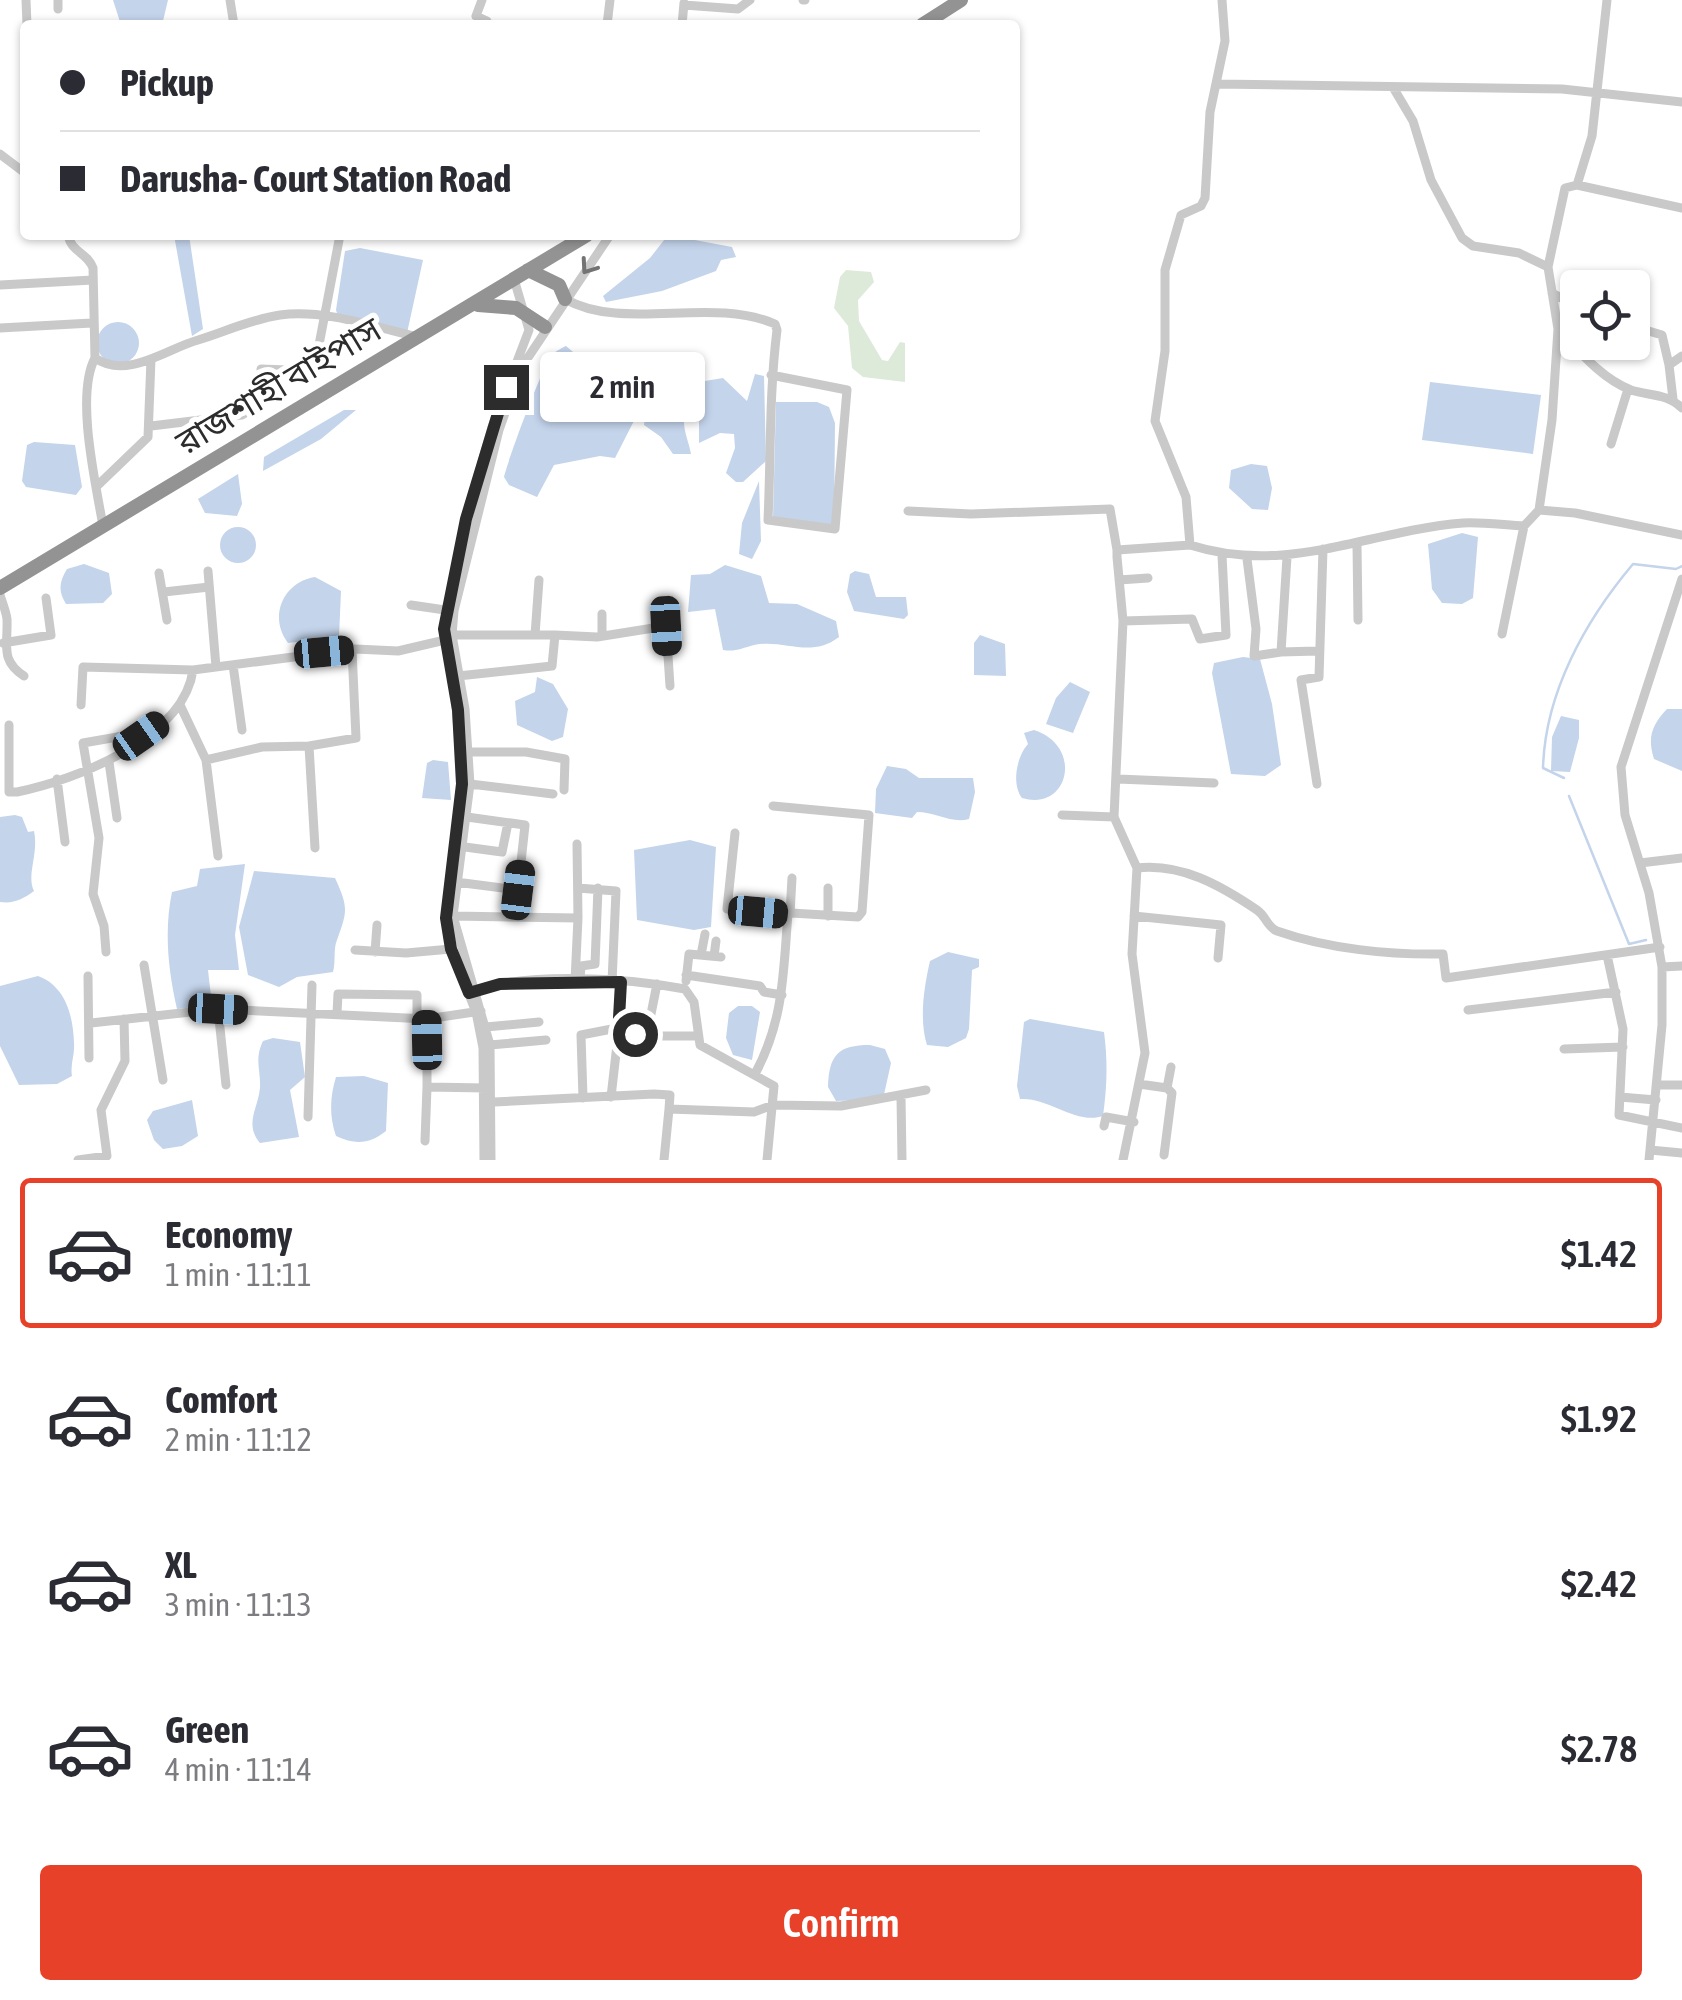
<!DOCTYPE html>
<html lang="en">
<head>
<meta charset="utf-8">
<style>
	:root { --surface:#fff; --page:#f7f7f7; --text:#2b2b33; --muted:#7c7c81; --line:#e1e1e2; --accent:#e74129 }
	body { margin:0; font-family:"Asap Condensed","Noto Sans Bengali",sans-serif; background:var(--page); color:var(--text); height:100vh; display:flex; flex-direction:column; font-size:38px; white-space:nowrap }
	* { box-sizing:border-box; margin:0 }
	p { font-size:32px; color:var(--muted) }
	.icon { flex:none; width:55px; height:55px; fill:none; stroke:currentColor; stroke-width:2; stroke-linecap:round; stroke-linejoin:round }
	.map { position:relative; height:1160px; overflow:hidden }
	.side { display:flex; flex-direction:column; background:var(--surface); flex:1 }
	.side>* { flex:none }
	.guide { position:absolute; left:20px; top:20px; width:1000px; height:220px; border-radius:10px; box-shadow:0 2px 8px #0004; display:grid; align-content:center; height:220px; padding:0 40px; background:var(--surface) }
	.buttons { position:absolute; left:1560px; top:270px; display:grid; gap:20px }
	.buttons a { display:grid; place-items:center; width:90px; height:90px; border-radius:10px; background:var(--surface); box-shadow:0 2px 8px #0004; font-size:50px }
	.end { position:absolute; width:45px; height:45px; margin:-22px; border:12px solid #2c2c2c; background:#fff; box-shadow:0 0 0 5px #fff }
	.from { border-radius:50% }
	.bubble { position:absolute; height:70px; border-radius:10px; background:var(--surface); box-shadow:0 2px 8px #0004; font-size:32px; font-weight:600; line-height:70px; text-align:center }
	.car { position:absolute; width:30px; height:60px; margin:-30px -15px; border-radius:12px; box-shadow:0 0 8px 2px #0007; background:linear-gradient(#222 24%,#8ab4d8 0 40%,#222 0 76%,#8ab4d8 0 86%,#222 0) }
	.guide b { display:flex; align-items:center; gap:35px; height:95px; font-size:38px }
	.guide b+b { border-top:2px solid var(--line) }
	.guide i { width:25px; height:25px; background:var(--text) }
	ul { padding:18px 0 0; list-style:none }
	li { display:flex; align-items:center; gap:30px; height:150px; margin:0 20px 15px; padding:0 20px; border:5px solid transparent; border-radius:10px }
	li div { flex:1 }
	li b { display:block; font-size:38px }
	li em { font-style:normal; font-weight:600 }
	li.on { border-color:var(--accent) }
	li>.icon { width:90px; height:90px; stroke-width:1.5 }
	.primary-button { display:flex; gap:20px; margin-top:auto; padding:20px 40px }
	.primary-button a { flex:1; height:115px; border-radius:10px; background:var(--accent); color:#fff; font-size:40px; font-weight:600; line-height:115px; text-align:center }
	.map>svg:first-child { display:block }
	.green { fill:#deead9 }
	.water { fill:#c4d4eb }
	.lines { fill:none; stroke-linecap:round; stroke-linejoin:round }
	.stream { stroke:#c4d4eb; stroke-width:2.5 }
	.minor { stroke:#c9c9c9; stroke-width:9 }
	.highway { stroke:#939393; stroke-width:14 }
	.oneway { stroke:#737373 }
	.route { stroke:#2c2c2c; stroke-width:12 }
	.labels { text-anchor:middle; dominant-baseline:central; stroke-width:10; stroke-linejoin:round; paint-order:stroke }
	.street-label { font-size:35px; fill:#2c2c2c; stroke:#fff }
</style>
</head>
<body>
<div class="map">
<svg width="1682" height="1160" viewBox="0 0 1682 1160">
	<rect width="100%" height="100%" fill="#fff"/>
	<!-- green -->
	<path class="green" d="M 846,270 L 871,272 L 874,282 L 858,300 L 859,321 L 882,360 L 888,361 L 900,342 L 905,343 L 905,382 L 863,377 L 852,368 L 848,326 L 834,308 L 840,277 Z"/>
	<!-- water -->
	<path class="water" d="M 113,0 L 168,0 L 162,25 L 121,25 Z
		M 174,235 L 189,235 L 203,329 L 192,336 Z
		M 668,235 L 732,247 L 736,257 L 721,260 L 716,271 L 662,291 L 606,302 L 603,296 L 650,258 Z
		M 360,248 L 423,260 L 407,333 L 339,319 L 336,310 L 345,251 Z
		M97 343a21 21 0 1 1 42 0a21 21 0 1 1-42 0Z
		M 566,346 L 579,357 L 577,374 L 599,383 L 638,413 L 615,458 L 600,456 L 554,465 L 537,497 L 509,485 L 504,477 C 508,460 543,364 553,354 C 553,353 565,346 566,346 Z
		M 665,362 C 713,366 684,398 684,422 C 684,432 689,443 691,454 L 673,454 L 661,437 L 644,425 L 646,406 L 664,392 L 657,371 Z
		M 755,374 L 764,376 L 766,461 L 743,482 L 736,482 L 726,473 L 735,448 L 734,434 L 720,433 L 699,443 L 699,382 L 723,378 L 747,401 Z
		M 1430,382 L 1541,395 L 1533,454 L 1422,440 Z
		M 776,402 L 817,402 L 829,407 L 835,423 L 834,525 L 773,519 Z
		M 344,410 L 356,410 L 321,439 L 263,471 L 264,457 Z
		M 34,442 L 75,445 L 82,487 L 76,495 L 26,487 L 22,481 L 27,445 Z
		M 1251,464 L 1267,466 L 1272,488 L 1268,510 L 1252,509 L 1229,488 L 1231,470 Z
		M 238,474 L 242,504 L 237,516 L 205,513 L 198,499 Z
		M 759,481 L 761,541 L 752,559 L 739,554 L 742,523 Z
		M220 545a18 18 0 1 1 36 0a18 18 0 1 1-36 0Z
		M 1462,533 L 1478,537 L 1473,598 L 1462,604 L 1442,603 L 1432,589 L 1428,544 Z
		M 84,564 L 109,573 L 112,594 L 103,603 L 66,604 C 58,591 59,582 67,569 Z
		M 725,565 L 761,576 L 769,603 L 797,604 L 836,621 L 839,637 C 810,659 785,639 754,645 C 742,648 736,652 723,650 L 715,609 L 688,612 L 691,575 L 710,574 Z
		M 855,571 L 869,574 L 876,597 L 906,597 L 908,615 L 904,619 L 854,611 L 847,592 L 850,574 Z
		M 315,577 L 341,591 L 339,637 L 288,643 C 268,617 283,582 315,577 Z
		M 980,635 L 1005,644 L 1006,676 L 974,675 L 974,643 Z
		M 1243,657 L 1260,659 L 1272,704 L 1281,765 L 1265,776 L 1231,774 L 1212,673 L 1214,663 Z
		M 537,677 L 553,684 L 568,709 L 563,737 L 552,741 L 517,725 L 515,701 L 535,692 Z
		M 1070,682 L 1090,692 L 1073,733 L 1046,724 L 1056,698 Z
		M 1667,709 L 1682,709 L 1682,771 L 1654,759 C 1647,737 1652,725 1667,709 Z
		M 1561,716 L 1579,720 L 1579,738 L 1570,772 L 1551,771 L 1552,737 Z
		M 1034,730 C 1084,746 1069,812 1022,798 C 1011,784 1017,756 1028,744 L 1024,733 Z
		M 433,760 L 448,762 L 451,800 L 422,798 L 427,763 Z
		M 887,766 L 906,769 L 919,778 L 973,778 L 975,792 L 969,819 C 952,824 935,812 917,812 L 912,818 L 875,813 L 876,789 Z
		M 15,815 L 22,817 L 28,832 L 34,831 C 39,854 26,875 34,891 C 23,899 14,904 0,902 L 0,817 Z
		M 690,840 L 716,847 L 711,927 L 694,930 L 637,920 L 634,850 Z
		M 245,864 L 235,935 L 239,970 L 208,970 L 212,1005 L 177,1009 C 168,970 164,930 172,892 L 197,886 L 200,869 Z
		M 254,871 L 335,878 C 349,908 347,912 337,940 C 333,949 336,962 333,972 L 297,977 L 279,987 L 248,975 L 239,927 Z
		M 948,952 L 979,959 L 979,967 L 972,970 L 969,1029 L 966,1038 L 948,1047 L 927,1045 C 919,1020 924,987 930,961 Z
		M 38,976 C 65,986 73,1014 74,1043 C 75,1055 70,1064 72,1076 L 57,1084 L 19,1085 L 0,1046 L 0,986 Z
		M 738,1006 L 752,1006 L 760,1012 L 752,1060 L 733,1055 L 726,1038 L 729,1013 Z
		M 1030,1019 L 1104,1032 C 1108,1062 1107,1087 1103,1116 C 1076,1125 1049,1097 1020,1099 L 1017,1086 L 1024,1022 Z
		M 273,1038 L 300,1042 L 305,1077 L 290,1090 L 299,1137 L 260,1143 C 244,1124 258,1109 260,1088 C 261,1070 254,1060 263,1041 Z
		M 870,1045 L 885,1049 L 891,1063 L 883,1099 L 836,1101 L 828,1087 C 829,1055 838,1045 870,1045 Z
		M 364,1076 L 388,1083 L 386,1131 C 370,1144 355,1145 336,1136 C 329,1116 330,1096 336,1077 Z
		M 192,1100 L 198,1136 L 182,1146 L 163,1149 L 154,1140 L 147,1120 L 153,1111 Z"/>
	<g class="lines">
		<!-- stream -->
		<path class="stream" d="M 1564,778 L 1543,768 C 1545,693 1585,621 1633,564 L 1676,569 L 1682,566
			M 1569,796 L 1629,944 L 1646,940"/>
		<!-- minor -->
		<path class="minor" d="M 26,0 L 27,25
			M 230,0 L 234,25
			M 482,0 L 476,16 L 487,21
			M 803,0 L 805,0
			M 684,5 L 738,9 L 750,0
			M 58,9 L 58,0
			M 607,25 L 610,0
			M 682,25 L 684,3
			M 1217,84 L 1562,89 L 1682,102
			M 1394,89 L 1413,121 L 1431,180 L 1462,238 L 1473,246 L 1519,253 L 1548,267 L 1558,329 L 1552,420 L 1539,510
			M 0,154 L 25,173
			M 1577,185 L 1682,208
			M 68,235 C 71,252 88,253 93,268 L 95,358
			M 1548,267 L 1565,188 L 1577,185 L 1592,136 L 1607,0
			M 0,285 L 93,280
			M 1552,293 L 1578,307
			M 565,299 C 623,332 711,296 775,324 L 777,330 C 769,394 771,456 768,520 L 835,529 L 847,390 L 771,375
			M 1632,326 L 1662,335 L 1669,365
			M 0,328 L 92,323
			M 1558,329 C 1579,351 1602,379 1631,390 C 1649,396 1667,393 1682,408
			M 1673,399 L 1669,365 L 1682,356
			M 151,426 L 242,415 L 263,402 L 261,369 L 314,371 L 340,235
			M 1611,444 L 1628,389
			M 96,487 L 148,437 L 151,359
			M 908,511 L 971,514 L 1110,509 L 1117,550
			M 103,526 C 96,485 75,395 95,358 C 127,380 166,349 198,340 C 224,332 252,319 280,315 C 325,309 375,327 418,337
			M 1190,545 C 1288,576 1366,531 1463,523 C 1482,522 1504,525 1524,526 L 1539,510 L 1575,513 L 1682,535
			M 1357,545 L 1358,620
			M 1287,557 L 1281,652 L 1317,651
			M 1247,559 L 1256,629 L 1254,656 L 1281,652
			M 208,571 L 216,667
			M 159,573 L 167,620
			M 1119,580 L 1148,578
			M 164,592 L 209,587
			M 0,595 C 2,602 6,611 7,619 C 8,646 0,660 24,676
			M 411,605 L 445,610
			M 1123,621 L 1192,619 L 1200,639 L 1226,635 L 1222,555
			M 1502,634 L 1524,526
			M 447,635 L 555,635
			M 535,635 L 539,580
			M 602,636 L 602,614
			M 3,643 L 51,635 L 46,598
			M 233,665 L 242,730
			M 458,676 L 552,666 L 555,635 L 597,637 L 666,626 L 670,686
			M 81,705 L 83,667 L 193,670 L 355,649 L 398,651 L 445,640
			M 180,705 L 206,760
			M 9,725 L 9,792 L 17,792 C 77,780 184,737 193,670
			M 309,746 L 356,738 L 352,650
			M 470,752 L 526,752 L 565,759 L 564,790
			M 109,762 L 117,818
			M 57,779 L 65,842
			M 1118,779 L 1214,783
			M 470,784 L 553,794
			M 1317,784 L 1301,680 L 1319,677 L 1323,549
			M 1062,815 L 1114,817
			M 735,833 L 727,909 L 858,917 L 862,912 L 869,815 L 773,806
			M 577,844 L 578,918
			M 465,847 L 502,852 L 508,823
			M 218,856 L 206,760 L 262,747 L 309,746 L 315,848
			M 1640,863 L 1682,858
			M 1137,868 C 1181,863 1220,885 1257,910 C 1266,916 1267,927 1277,931 C 1328,949 1390,955 1443,954 L 1446,978 L 1660,947
			M 456,882 L 518,890 L 525,825 L 467,817
			M 578,888 L 616,891 L 612,982
			M 828,888 L 828,916
			M 790,914 L 792,878
			M 453,916 L 578,918 L 575,981
			M 1134,916 L 1221,925 L 1218,958
			M 355,950 L 406,953 L 451,949
			M 106,952 L 104,926 L 93,894 L 99,838 L 83,743 L 129,735 L 126,749
			M 375,952 L 377,925
			M 701,955 L 705,934
			M 1607,955 L 1623,1029 L 1619,1115 L 1682,1128
			M 714,956 L 716,941
			M 144,965 L 163,1080
			M 1662,967 L 1682,966
			M 686,975 L 760,986 L 764,992 L 782,995
			M 88,976 L 89,1058
			M 580,979 L 581,966 L 595,964 L 598,888
			M 686,981 L 689,954 L 721,957
			M 471,992 C 526,971 627,978 685,989 L 694,1002 L 700,1045 L 774,1086 L 767,1160
			M 218,1009 L 226,1085
			M 1468,1010 L 1616,992
			M 337,1013 L 338,994 L 417,995 L 417,1016
			M 427,1019 L 427,1087 L 486,1088
			M 91,1023 L 218,1009 L 427,1019 L 481,1011
			M 486,1027 L 539,1022
			M 617,1028 L 621,982
			M 647,1034 L 657,984
			M 490,1045 L 546,1040
			M 1564,1049 L 1623,1047
			M 755,1074 C 784,1020 783,974 788,914
			M 1139,1084 L 1167,1088 L 1171,1067
			M 1657,1085 L 1682,1085
			M 611,1097 L 618,1036
			M 901,1097 L 902,1160
			M 1620,1097 L 1656,1100
			M 583,1098 L 581,1035 L 617,1028 L 618,1036 L 696,1036
			M 494,1102 L 654,1094 L 670,1095 L 669,1109 L 754,1112 L 773,1105 L 841,1106 L 926,1090
			M 308,1117 L 312,985
			M 1104,1126 L 1106,1117 L 1134,1122
			M 425,1141 L 427,1087
			M 1650,1150 L 1682,1153
			M 1164,1155 L 1172,1093 L 1167,1088
			M 78,1160 L 107,1156 L 101,1110 L 125,1061 L 124,1019
			M 484,1160 L 483,1048 L 476,1012 L 451,949 L 446,918 L 462,784 L 455,692 L 444,629 L 466,519 L 492,427 L 529,330 L 514,279
			M 491,1160 L 490,1045 L 453,916 L 470,784 L 465,709 L 452,635 L 454,611 L 499,430 L 521,368 L 610,235
			M 664,1160 L 669,1109
			M 1123,1160 L 1145,1053 L 1132,954 L 1137,868 L 1114,817 L 1123,621 L 1117,557 L 1117,550 L 1190,545 L 1186,497 L 1155,421 L 1165,351 L 1165,270 L 1181,215 L 1201,206 L 1205,198 L 1210,112 L 1225,41 L 1222,0
			M 1649,1160 L 1662,1025 L 1662,967 L 1649,893 L 1625,815 L 1621,767 L 1682,579"/>
		<!-- highway -->
		<path class="highway" d="M 922,25 L 961,0
			M 528,270 L 559,285 L 565,299
			M 478,305 L 516,308 L 545,327
			M 0,588 L 587,235"/>
	</g>
	<!-- one-way arrows -->
	<defs><path id="oneway-chevron" d="M-2-3.5L2.5 0L-2 3.5" fill="none" stroke-width="1.6" stroke-linecap="round" stroke-linejoin="round" transform="scale(2.5)"/></defs>
	<use class="oneway" href="#oneway-chevron" transform="translate(588 267) rotate(125)"/>
	<g class="lines">
		<!-- route -->
		<path class="route" d="M 506,387 L 466,519 L 444,629 L 458,710 L 462,784 L 446,918 L 451,949 L 469,993 L 500,984 L 621,982 L 618,1036 L 635,1034"/>
	</g>
	<g class="labels">
		<!-- street labels -->
		<g class="street-label">
			<text transform="translate(278 385) rotate(-31)">রাজশাহী বাইপাস</text>
		</g>
	</g>
</svg>
<div class="buttons">
<a><svg class="icon" aria-label="locate" viewBox="0 0 24 24"><circle cx="12" cy="12" r="6"/><path d="M12 2v4M12 18v4M2 12h4M18 12h4"/></svg></a>
</div>
<i class="end from" style="left:635px;top:1034px"></i>
<i class="end" style="left:506px;top:387px"></i>
<div class="bubble" style="left:540px;top:352px;width:165px">2 min</div>
<i class="car" style="left:666px;top:626px;rotate:177deg"></i>
<i class="car" style="left:324px;top:652px;rotate:85deg"></i>
<i class="car" style="left:141px;top:736px;rotate:55deg"></i>
<i class="car" style="left:518px;top:890px;rotate:7deg"></i>
<i class="car" style="left:758px;top:912px;rotate:95deg"></i>
<i class="car" style="left:218px;top:1009px;rotate:93deg"></i>
<i class="car" style="left:427px;top:1040px;rotate:359deg"></i>
<div class="guide">
<b><i class="from"></i>Pickup</b>
<b><i></i>Darusha- Court Station Road</b>
</div>
</div>
<section class="side">
<ul>
<li class="on"><svg class="icon" aria-label="car" viewBox="0 0 24 24"><path d="M5 17H2v-5l4-1 3-4h7l3 4 3 1v5h-3M9 17h6M6 11h13"/><circle cx="7" cy="17" r="2"/><circle cx="17" cy="17" r="2"/></svg><div><b>Economy</b><p>1 min · 11:11</p></div><em>$1.42</em></li>
<li><svg class="icon" aria-label="car" viewBox="0 0 24 24"><path d="M5 17H2v-5l4-1 3-4h7l3 4 3 1v5h-3M9 17h6M6 11h13"/><circle cx="7" cy="17" r="2"/><circle cx="17" cy="17" r="2"/></svg><div><b>Comfort</b><p>2 min · 11:12</p></div><em>$1.92</em></li>
<li><svg class="icon" aria-label="car" viewBox="0 0 24 24"><path d="M5 17H2v-5l4-1 3-4h7l3 4 3 1v5h-3M9 17h6M6 11h13"/><circle cx="7" cy="17" r="2"/><circle cx="17" cy="17" r="2"/></svg><div><b>XL</b><p>3 min · 11:13</p></div><em>$2.42</em></li>
<li><svg class="icon" aria-label="car" viewBox="0 0 24 24"><path d="M5 17H2v-5l4-1 3-4h7l3 4 3 1v5h-3M9 17h6M6 11h13"/><circle cx="7" cy="17" r="2"/><circle cx="17" cy="17" r="2"/></svg><div><b>Green</b><p>4 min · 11:14</p></div><em>$2.78</em></li>
</ul>
<div class="primary-button"><a>Confirm</a></div>
</section>
</body>
</html>
